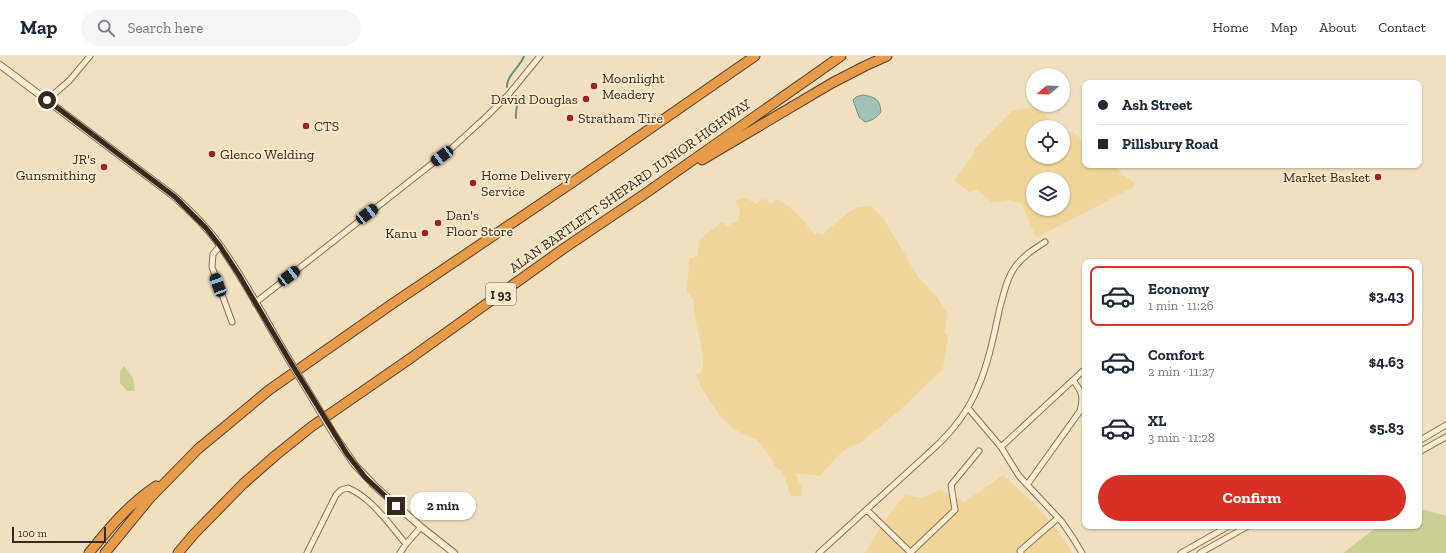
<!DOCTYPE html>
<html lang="en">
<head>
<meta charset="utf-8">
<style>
	:root { --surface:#fff; --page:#f6f6f7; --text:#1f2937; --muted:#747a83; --line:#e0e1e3; --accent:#d93025 }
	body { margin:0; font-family:"Zilla Slab",serif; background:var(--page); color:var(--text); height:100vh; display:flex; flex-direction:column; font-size:15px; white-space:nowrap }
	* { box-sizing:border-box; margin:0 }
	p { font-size:13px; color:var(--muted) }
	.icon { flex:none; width:22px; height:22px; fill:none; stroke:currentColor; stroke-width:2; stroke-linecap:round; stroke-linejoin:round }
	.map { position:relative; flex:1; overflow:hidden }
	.panel { position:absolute; left:1082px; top:203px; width:340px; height:270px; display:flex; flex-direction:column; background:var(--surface); border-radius:8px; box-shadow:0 1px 3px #0004 }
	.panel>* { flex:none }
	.banner { position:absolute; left:1082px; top:24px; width:340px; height:88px; border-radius:8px; box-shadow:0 1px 3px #0004; display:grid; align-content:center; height:88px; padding:0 16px; background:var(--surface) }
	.needle { width:26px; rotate:251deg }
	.tools { position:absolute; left:1026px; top:12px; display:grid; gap:8px }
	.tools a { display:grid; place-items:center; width:44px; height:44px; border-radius:50%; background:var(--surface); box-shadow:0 1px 3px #0004; font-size:20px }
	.scale { position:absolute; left:12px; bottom:10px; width:94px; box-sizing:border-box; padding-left:4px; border:2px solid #39291b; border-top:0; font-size:11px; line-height:14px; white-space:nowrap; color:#39291b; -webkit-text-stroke:3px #f8eacf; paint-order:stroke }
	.end { position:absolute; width:18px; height:18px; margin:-9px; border:5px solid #39291b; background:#fff; box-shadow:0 0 0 2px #fff }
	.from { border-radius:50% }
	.bubble { position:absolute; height:28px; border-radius:14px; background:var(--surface); box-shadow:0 1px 3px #0004; font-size:13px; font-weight:700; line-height:28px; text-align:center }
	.car { position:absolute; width:12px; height:24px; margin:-12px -6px; border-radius:5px; box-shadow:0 0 3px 1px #0007; background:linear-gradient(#222 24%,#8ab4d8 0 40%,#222 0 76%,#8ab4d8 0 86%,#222 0) }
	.banner b { display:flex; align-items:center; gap:14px; height:38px; font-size:15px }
	.banner b+b { border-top:1px solid var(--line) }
	.banner i { width:10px; height:10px; background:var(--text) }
	ul { padding:7px 0 0; list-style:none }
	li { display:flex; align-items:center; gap:12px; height:60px; margin:0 8px 6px; padding:0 8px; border:2px solid transparent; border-radius:8px }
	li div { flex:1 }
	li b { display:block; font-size:15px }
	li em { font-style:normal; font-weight:700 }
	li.active { border-color:var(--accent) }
	li>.icon { width:36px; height:36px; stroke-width:1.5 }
	.action { display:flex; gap:8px; margin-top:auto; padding:8px 16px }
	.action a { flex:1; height:46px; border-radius:24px; background:var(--accent); color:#fff; font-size:16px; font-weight:700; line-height:46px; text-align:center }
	header { display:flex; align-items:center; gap:24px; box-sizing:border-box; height:56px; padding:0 20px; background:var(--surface); border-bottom:1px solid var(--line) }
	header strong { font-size:19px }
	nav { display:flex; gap:22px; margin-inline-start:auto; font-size:14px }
	.search { width:280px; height:36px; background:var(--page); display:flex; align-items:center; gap:10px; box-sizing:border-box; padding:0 14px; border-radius:22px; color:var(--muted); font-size:15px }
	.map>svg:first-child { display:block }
	.green { fill:#cbd092 }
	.sand { fill:#efd599; fill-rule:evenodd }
	.water { fill:#a2c2b8; stroke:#699185 }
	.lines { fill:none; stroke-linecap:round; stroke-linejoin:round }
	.stream { stroke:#699185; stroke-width:2 }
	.minor-casing { stroke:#8b7056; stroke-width:7 }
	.tertiary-casing { stroke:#8b7056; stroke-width:8 }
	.motorway-casing { stroke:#583e2b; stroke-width:11 }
	.minor { stroke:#fbedd2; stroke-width:5 }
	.tertiary { stroke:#fbedd2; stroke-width:6 }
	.motorway { stroke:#e89b48; stroke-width:9 }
	.tertiary-bridge-casing { stroke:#8b7056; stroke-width:8; stroke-linecap:butt }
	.tertiary-bridge { stroke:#fbedd2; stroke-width:6 }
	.route { stroke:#39291b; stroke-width:5 }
	.poi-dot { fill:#9e2127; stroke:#f8eacf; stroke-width:1.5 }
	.labels { text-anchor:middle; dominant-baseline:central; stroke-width:3.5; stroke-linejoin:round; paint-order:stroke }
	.shield { fill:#f8eacf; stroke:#726351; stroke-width:1 }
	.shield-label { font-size:13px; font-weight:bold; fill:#39291b }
	.poi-label { font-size:14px; fill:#39291b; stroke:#f8eacf; text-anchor:start }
	.street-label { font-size:14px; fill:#39291b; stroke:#f8eacf }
</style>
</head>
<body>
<header>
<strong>Map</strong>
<div class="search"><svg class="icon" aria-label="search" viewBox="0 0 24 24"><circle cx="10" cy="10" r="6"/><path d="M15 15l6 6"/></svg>Search here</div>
<nav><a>Home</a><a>Map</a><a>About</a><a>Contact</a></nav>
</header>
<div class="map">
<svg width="1446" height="497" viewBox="0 0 1446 497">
	<rect width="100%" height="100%" fill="#f1e0bf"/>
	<!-- green -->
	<path class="green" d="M 124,310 L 133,322 L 135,335 L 127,335 L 120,327 L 120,315 Z
		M 1425,454 L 1446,460 L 1446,497 L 1343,497 L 1378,470 L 1419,470 L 1419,455 Z"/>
	<!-- sand -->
	<path class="sand" d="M 1036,51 L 1059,71 L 1033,71 L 1033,101 L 1063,101 L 1063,75 L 1065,76 L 1073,76 L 1085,86 L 1085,109 L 1112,109 L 1135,128 L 1132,132 L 1036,182 L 1022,148 L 1008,144 L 992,146 L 977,134 L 969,136 L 954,125 L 973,99 L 976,91 L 1012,55 ZM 1033,123 L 1063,123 L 1063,153 L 1033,153 Z
		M 746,142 L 756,148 L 761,144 L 766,143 L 771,149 L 775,143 C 793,150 803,164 815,179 L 817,177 L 822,179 L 840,163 L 855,152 L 871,150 L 884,163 L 918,221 L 936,240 L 947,257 L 945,277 L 948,280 L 943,313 L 898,356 L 859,388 C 843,391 831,407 821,420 L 795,417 L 802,432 L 801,440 L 791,440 L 783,417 L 776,411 L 764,392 L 757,384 L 733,373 L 721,361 L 702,333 L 696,319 L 702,315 C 707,291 692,269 694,245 L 687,236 L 689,203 L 697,200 L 699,184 L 722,166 L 727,170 L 738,165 L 740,152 L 735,145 Z
		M 1003,419 C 1031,444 1054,464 1072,497 L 865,497 L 885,464 L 905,439 L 922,442 L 940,434 L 965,446 Z"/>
	<!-- water -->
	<path class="water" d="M 863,39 C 875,41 880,43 881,56 C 877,61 872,65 865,66 L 859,61 L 853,44 L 856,41 Z"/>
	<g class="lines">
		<!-- stream -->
		<path class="stream" d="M 507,31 C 506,20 521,10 524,0
			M 516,62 C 515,54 519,48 517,40"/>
		<defs>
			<path id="minor" d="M 47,44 L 69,25 L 90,0
				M 220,190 L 213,198 L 212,211 L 232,266
				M 255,247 L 452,92 L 488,59 L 509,38 L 540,0
				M 968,352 L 1001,391 L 1019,420 L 1062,466 L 1073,482 L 1082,497
				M 1419,385 L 1446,369
				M 1001,391 L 1085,313
				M 1419,396 L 1446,381
				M 1027,429 L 1080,355 C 1084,340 1082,336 1073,324
				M 867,454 L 911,497
				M 307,497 L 336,439 L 341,434 L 348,432 C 372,442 389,468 406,488
				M 400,497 L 406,488 L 421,471
				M 819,497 L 932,394 C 952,376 968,356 978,331 C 989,306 994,278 1000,251 C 1004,238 1006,223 1015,211 C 1023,200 1034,193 1045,186
				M 910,497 L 955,454 L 951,429 L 979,395
				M 1021,497 L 1020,495 L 1058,462
				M 1181,497 L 1229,470
				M 1200,497 L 1248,470"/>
			<path id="tertiary" d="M 0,9 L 175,141 C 191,156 208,172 221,191 C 246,226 266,265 288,302
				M 335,380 L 355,409 L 376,431 L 421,471 L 454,497"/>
			<path id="motorway" d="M 702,104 L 832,27 L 865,10 L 887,0
				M 89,497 C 110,471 128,449 156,430
				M 105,497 L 150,442 L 198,393 L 269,334 L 392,248 L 576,124 L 755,0
				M 178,497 L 194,478 L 243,428 L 276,399 L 311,371 L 408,304 L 563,193 L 646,137 L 841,0"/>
		</defs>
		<!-- minor casing -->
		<use href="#minor" class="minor-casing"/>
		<!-- tertiary casing -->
		<use href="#tertiary" class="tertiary-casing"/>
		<!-- motorway casing -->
		<use href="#motorway" class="motorway-casing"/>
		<!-- minor -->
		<use href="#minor" class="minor"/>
		<!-- tertiary -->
		<use href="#tertiary" class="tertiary"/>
		<!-- motorway -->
		<use href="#motorway" class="motorway"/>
		<defs>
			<path id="tertiary-bridge" d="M 288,302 L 335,380"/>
		</defs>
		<!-- tertiary-bridge casing -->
		<use href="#tertiary-bridge" class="tertiary-bridge-casing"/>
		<!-- tertiary-bridge -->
		<use href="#tertiary-bridge" class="tertiary-bridge"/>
	</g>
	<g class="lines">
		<!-- route -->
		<path class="route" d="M 47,44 L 175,141 L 206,172 L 220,190 L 239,219 L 288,302 L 347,398 L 365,421 L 396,450"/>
	</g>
	<!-- markers -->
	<g class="poi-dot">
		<circle cx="594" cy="30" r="4"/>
		<circle cx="586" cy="43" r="4"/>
		<circle cx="570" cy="62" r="4"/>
		<circle cx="306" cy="70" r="4"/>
		<circle cx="212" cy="98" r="4"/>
		<circle cx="104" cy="111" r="4"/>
		<circle cx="1378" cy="121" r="4"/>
		<circle cx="473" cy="127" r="4"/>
		<circle cx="438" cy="167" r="4"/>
		<circle cx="425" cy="177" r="4"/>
	</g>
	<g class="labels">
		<!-- shield labels -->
		<rect class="shield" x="486" y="227" width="30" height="22" rx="3"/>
		<g class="shield-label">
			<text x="501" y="238">I 93</text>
		</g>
		<!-- poi labels -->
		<g class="poi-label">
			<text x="602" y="22">Moonlight<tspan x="602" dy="16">Meadery</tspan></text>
			<text x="578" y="43" text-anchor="end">David Douglas</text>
			<text x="578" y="62">Stratham Tire</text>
			<text x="314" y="70">CTS</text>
			<text x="220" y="98">Glenco Welding</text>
			<text x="96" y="103" text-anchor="end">JR's<tspan x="96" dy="16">Gunsmithing</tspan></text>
			<text x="481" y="119">Home Delivery<tspan x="481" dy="16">Service</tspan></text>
			<text x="1370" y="121" text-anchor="end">Market Basket</text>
			<text x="446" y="159">Dan's<tspan x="446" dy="16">Floor Store</tspan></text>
			<text x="417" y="177" text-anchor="end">Kanu</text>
		</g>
		<!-- street labels -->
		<g class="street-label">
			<text transform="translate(630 130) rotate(-35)">ALAN BARTLETT SHEPARD JUNIOR HIGHWAY</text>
		</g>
	</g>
</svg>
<div class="tools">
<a><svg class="needle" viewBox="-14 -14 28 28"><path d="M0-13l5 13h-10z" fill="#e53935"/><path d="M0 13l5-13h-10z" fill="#747a83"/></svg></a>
<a><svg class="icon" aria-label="locate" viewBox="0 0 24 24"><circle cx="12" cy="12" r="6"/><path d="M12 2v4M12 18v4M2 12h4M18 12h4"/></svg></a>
<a><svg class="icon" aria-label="layers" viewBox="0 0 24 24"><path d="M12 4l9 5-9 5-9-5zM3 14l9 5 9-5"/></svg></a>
</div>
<div class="scale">100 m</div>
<i class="end from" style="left:47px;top:44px"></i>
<i class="end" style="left:396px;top:450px"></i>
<div class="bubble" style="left:410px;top:436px;width:66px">2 min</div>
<i class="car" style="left:442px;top:100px;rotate:233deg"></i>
<i class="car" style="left:367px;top:158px;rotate:52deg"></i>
<i class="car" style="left:289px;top:220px;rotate:52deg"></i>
<i class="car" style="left:218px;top:229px;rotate:340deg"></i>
<div class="banner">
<b><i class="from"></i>Ash Street</b>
<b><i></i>Pillsbury Road</b>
</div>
<section class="panel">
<ul>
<li class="active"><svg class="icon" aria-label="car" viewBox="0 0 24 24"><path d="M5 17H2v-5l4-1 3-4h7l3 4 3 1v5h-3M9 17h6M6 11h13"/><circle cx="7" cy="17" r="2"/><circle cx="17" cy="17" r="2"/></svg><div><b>Economy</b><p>1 min · 11:26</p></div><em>$3.43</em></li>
<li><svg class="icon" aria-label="car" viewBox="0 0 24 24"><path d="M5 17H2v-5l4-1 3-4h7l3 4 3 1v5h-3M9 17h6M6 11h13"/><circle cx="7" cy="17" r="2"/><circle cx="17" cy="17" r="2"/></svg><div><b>Comfort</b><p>2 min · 11:27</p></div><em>$4.63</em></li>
<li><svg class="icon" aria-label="car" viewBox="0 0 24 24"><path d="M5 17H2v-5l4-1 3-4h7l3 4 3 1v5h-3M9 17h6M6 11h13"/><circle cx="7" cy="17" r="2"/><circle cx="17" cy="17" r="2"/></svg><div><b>XL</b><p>3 min · 11:28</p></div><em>$5.83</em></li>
</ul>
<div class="action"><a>Confirm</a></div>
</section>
</div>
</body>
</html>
